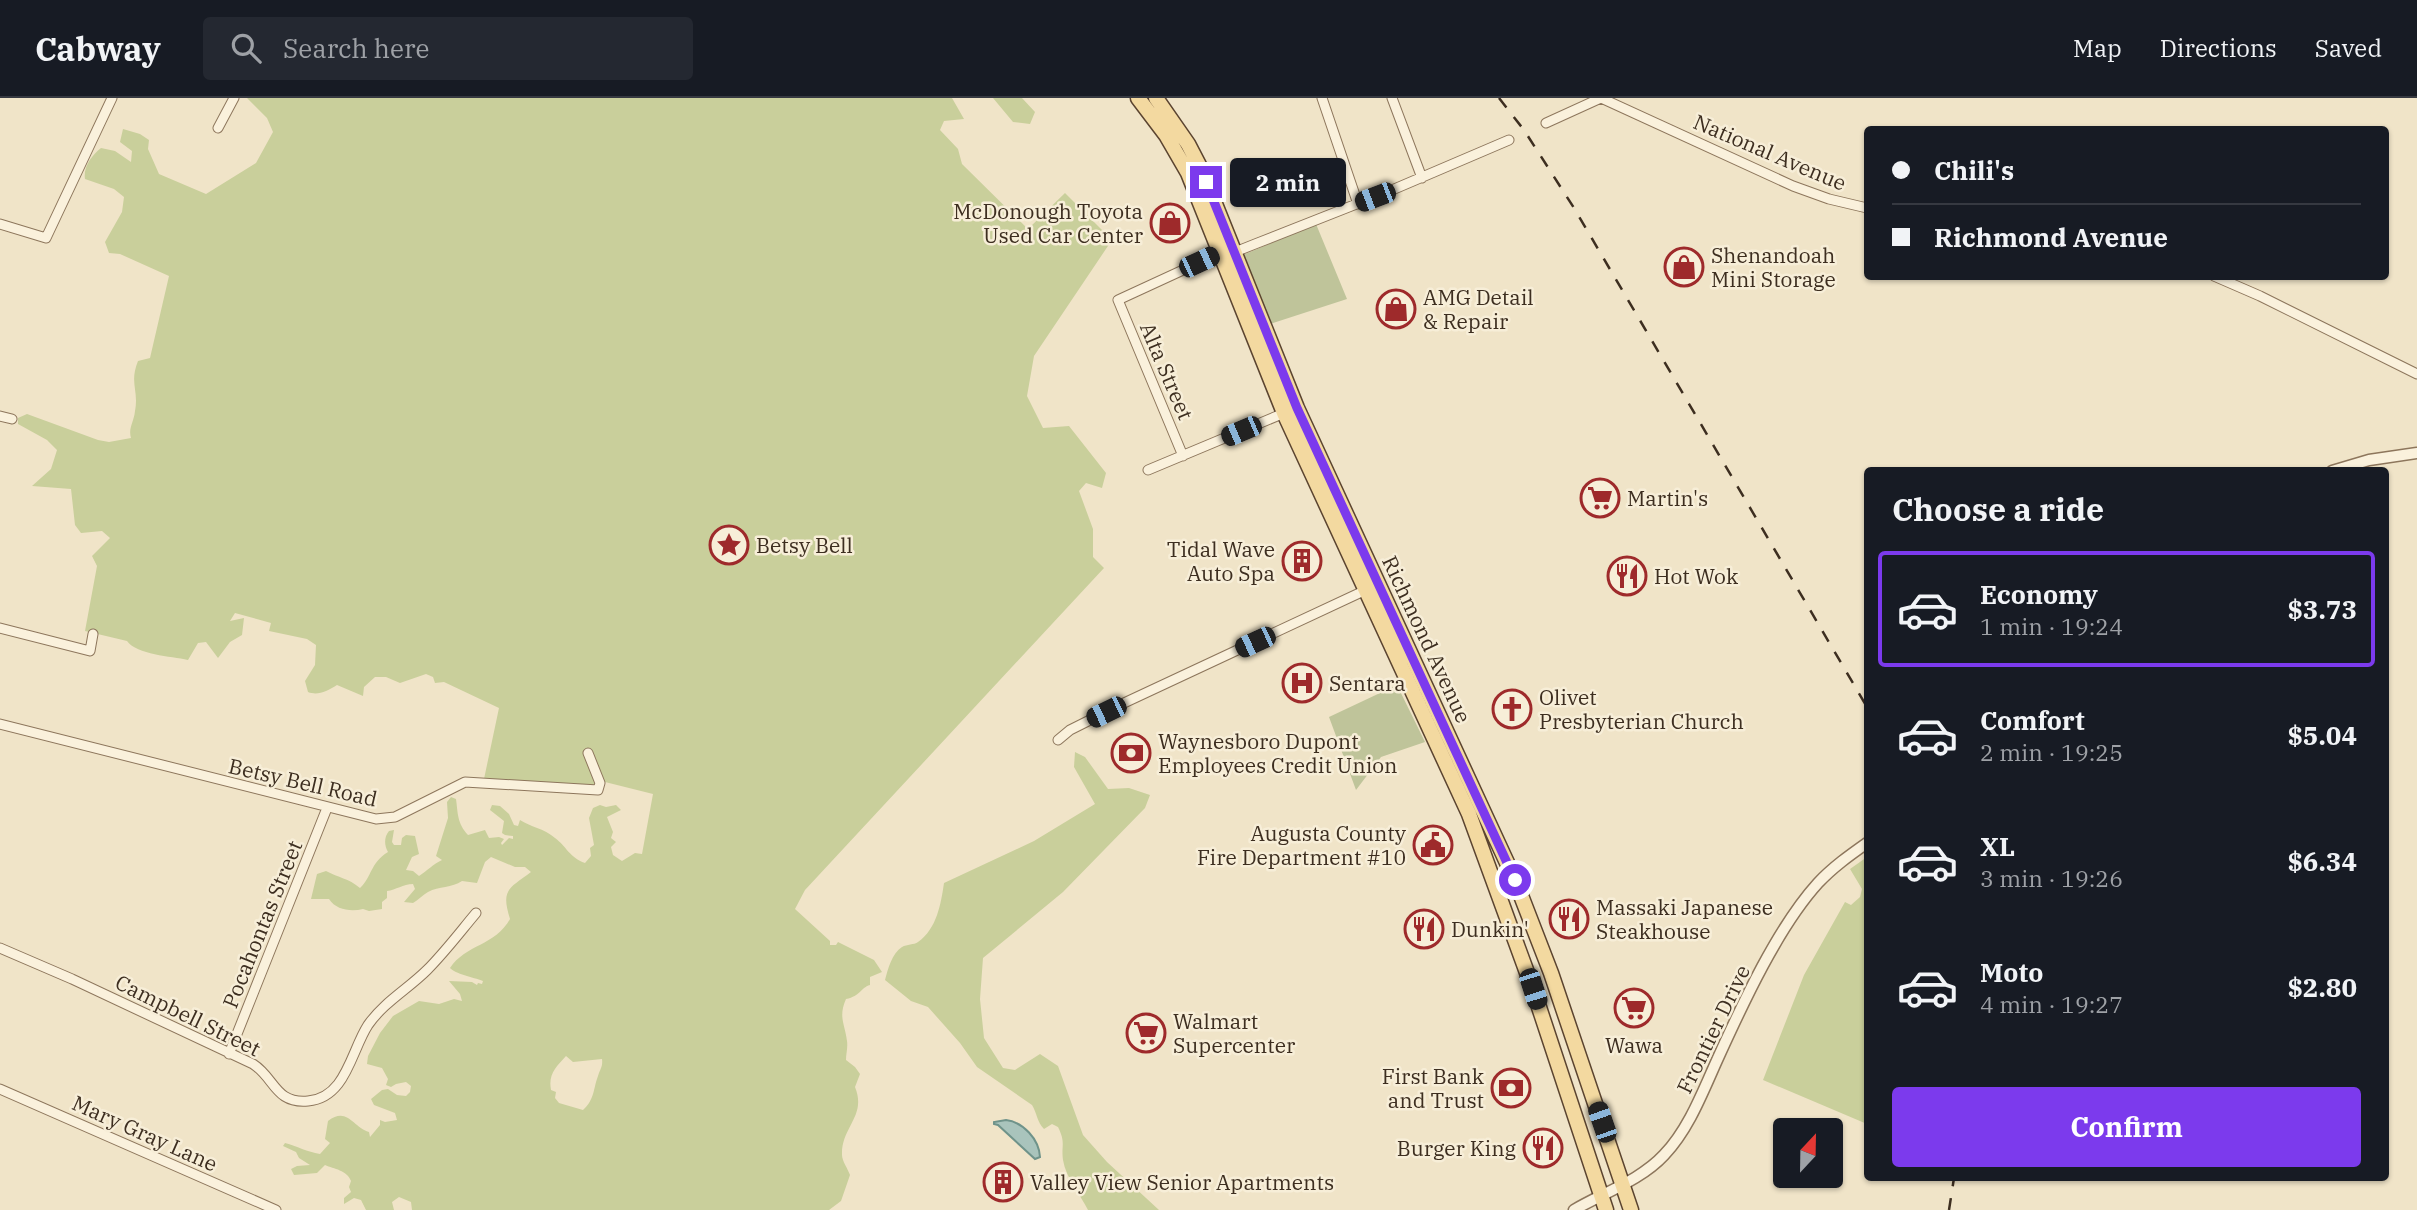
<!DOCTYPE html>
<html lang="en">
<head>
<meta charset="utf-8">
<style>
	:root { --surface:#171b24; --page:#242831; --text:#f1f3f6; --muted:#9ea1a6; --line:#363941; --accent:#7c3aed }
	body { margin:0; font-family:"IBM Plex Serif",serif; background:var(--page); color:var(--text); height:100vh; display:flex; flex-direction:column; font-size:26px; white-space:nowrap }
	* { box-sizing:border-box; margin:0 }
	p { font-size:23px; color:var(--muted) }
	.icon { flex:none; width:38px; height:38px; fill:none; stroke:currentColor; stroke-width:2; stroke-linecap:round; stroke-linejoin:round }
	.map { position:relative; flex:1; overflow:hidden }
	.sheet { position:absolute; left:1864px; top:369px; width:525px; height:714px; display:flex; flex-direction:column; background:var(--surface); border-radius:7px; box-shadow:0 2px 5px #0004 }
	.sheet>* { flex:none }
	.top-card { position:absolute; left:1864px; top:28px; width:525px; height:154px; border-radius:7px; box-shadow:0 2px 5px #0004; display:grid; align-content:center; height:154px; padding:0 28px; background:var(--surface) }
	.needle { width:46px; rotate:22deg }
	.buttons { position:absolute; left:1773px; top:1020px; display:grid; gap:14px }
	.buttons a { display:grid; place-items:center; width:70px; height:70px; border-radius:7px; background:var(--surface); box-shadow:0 2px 5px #0004; font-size:35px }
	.end { position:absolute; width:32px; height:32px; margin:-16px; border:9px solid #7c3aed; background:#fff; box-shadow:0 0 0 4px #fff }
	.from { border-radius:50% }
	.bubble { position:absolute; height:49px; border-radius:7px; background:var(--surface); box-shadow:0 2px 5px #0004; font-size:23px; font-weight:700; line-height:49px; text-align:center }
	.car { position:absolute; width:21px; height:42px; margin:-21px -10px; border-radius:9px; box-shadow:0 0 5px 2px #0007; background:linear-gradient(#222 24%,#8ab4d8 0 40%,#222 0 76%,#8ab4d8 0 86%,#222 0) }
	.top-card b { display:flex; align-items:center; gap:24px; height:66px; font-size:26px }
	.top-card b+b { border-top:2px solid var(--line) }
	.top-card i { width:18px; height:18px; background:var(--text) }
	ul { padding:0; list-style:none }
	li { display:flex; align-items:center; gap:21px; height:116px; margin:0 14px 10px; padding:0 14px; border:4px solid transparent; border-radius:7px }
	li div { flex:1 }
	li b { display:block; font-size:26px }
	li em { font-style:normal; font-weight:700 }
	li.active { border-color:var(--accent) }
	li>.icon { width:63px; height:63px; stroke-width:1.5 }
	h2 { padding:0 28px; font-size:32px; line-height:84px }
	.cta { display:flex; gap:14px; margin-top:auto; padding:14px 28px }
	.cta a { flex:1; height:80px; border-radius:7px; background:var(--accent); color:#fff; font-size:28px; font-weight:700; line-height:80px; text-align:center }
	header { display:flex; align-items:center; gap:42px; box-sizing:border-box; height:98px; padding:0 35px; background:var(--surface); border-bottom:2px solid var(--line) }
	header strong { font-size:33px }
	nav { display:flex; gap:38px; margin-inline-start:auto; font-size:24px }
	.search { width:490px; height:63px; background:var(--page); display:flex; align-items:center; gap:18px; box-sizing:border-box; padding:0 24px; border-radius:7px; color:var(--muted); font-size:26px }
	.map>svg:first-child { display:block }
	.green { fill:#c9cf9b; fill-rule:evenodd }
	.cemetery { fill:#bfc49a }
	.water { fill:#a9c4bc; stroke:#6f938a; stroke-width:2 }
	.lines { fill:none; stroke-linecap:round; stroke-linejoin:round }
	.minor-casing { stroke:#8d765c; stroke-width:11 }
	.tertiary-casing { stroke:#8d765c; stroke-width:13 }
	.primary-casing { stroke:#5b4430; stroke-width:17 }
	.minor { stroke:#faf1dc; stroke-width:9 }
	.tertiary { stroke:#faf1dc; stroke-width:10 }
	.primary { stroke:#f3d9a0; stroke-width:14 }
	.rail { stroke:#3d2e20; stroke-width:2.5; stroke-dasharray:12 12; stroke-linecap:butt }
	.route { stroke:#7c3aed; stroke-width:9 }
	.labels { text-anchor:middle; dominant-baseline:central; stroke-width:5; stroke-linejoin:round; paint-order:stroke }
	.street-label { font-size:21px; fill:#3d2e20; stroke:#f7eed8 }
	.poi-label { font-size:21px; fill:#3d2e20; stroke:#f7eed8; text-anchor:start }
</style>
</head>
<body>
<header>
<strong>Cabway</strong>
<div class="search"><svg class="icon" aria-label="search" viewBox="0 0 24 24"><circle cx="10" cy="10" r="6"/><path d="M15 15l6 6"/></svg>Search here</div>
<nav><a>Map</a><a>Directions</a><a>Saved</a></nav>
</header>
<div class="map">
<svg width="2417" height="1112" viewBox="0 0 2417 1112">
	<rect width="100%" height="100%" fill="#f0e4c8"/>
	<!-- green -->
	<path class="green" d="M 247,0 L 952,0 L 964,21 L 944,23 L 940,32 L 958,51 L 962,66 L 1028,131 L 1065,95 L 1112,142 L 1034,258 L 1027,298 L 1043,330 L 1069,328 L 1106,375 L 1102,390 L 1086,385 L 1079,393 L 1093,431 L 1093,459 L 1104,470 L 805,792 L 795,811 L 830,843 L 830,847 L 836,847 L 838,844 L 874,862 L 882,874 L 870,879 L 870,887 C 860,890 861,898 846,901 C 838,919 845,926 847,943 C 848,949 846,956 846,962 L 855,969 L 860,976 L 855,989 C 867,1018 841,1029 842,1057 C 842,1063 848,1071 850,1077 L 841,1103 L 829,1112 L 412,1112 L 411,1104 L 399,1099 L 392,1104 L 394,1112 L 366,1112 L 361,1102 L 354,1100 L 344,1106 L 344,1100 L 351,1094 L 349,1089 L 351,1083 C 347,1072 334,1071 325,1067 L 317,1075 L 294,1077 L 291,1071 L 297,1068 L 310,1067 L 299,1060 L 296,1054 L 283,1048 L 285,1045 C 297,1048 307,1054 320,1056 L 330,1045 L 325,1041 L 328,1023 C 347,1008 353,1029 369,1034 L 370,1039 L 380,1027 L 380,1022 L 385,1024 L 397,1022 L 395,1015 L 374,1007 L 371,1001 L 382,992 L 388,991 L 397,997 L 406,998 L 410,994 L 411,988 L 406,984 L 396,986 L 391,989 L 386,987 L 388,981 L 382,970 L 367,966 L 368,958 L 380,935 L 393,918 L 419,903 L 439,906 L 454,901 L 462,903 L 460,896 L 449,883 L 472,884 L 477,887 L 478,885 L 482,886 L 483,883 C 473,879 455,876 450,870 C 466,846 495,848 510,821 C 501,792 508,791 531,774 L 525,769 L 515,769 L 491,759 L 485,764 L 477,785 L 462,783 C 452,790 439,788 428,794 C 423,797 418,802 413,805 L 404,804 L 415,791 L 413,786 C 403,786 396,792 387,793 L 387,800 L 382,804 L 382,811 L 369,813 L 363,811 C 351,814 336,812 329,801 L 311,801 L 317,776 L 326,773 C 339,780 348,780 360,790 C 372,779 370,765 388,754 C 384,747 384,739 389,733 L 394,732 L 392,744 L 394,747 L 401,747 L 402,740 L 406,737 L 415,738 L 419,756 L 412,759 L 406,772 L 413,773 L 419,778 C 427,773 433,766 442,762 L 436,758 L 448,720 L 447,704 L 451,699 L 456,701 C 458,715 457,725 468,737 L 485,732 L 489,740 L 499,739 L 504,741 L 501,745 L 502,747 L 509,740 L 513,741 L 513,738 L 505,737 L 502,735 L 504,723 L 490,712 L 492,707 L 500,708 L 509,716 L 514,727 L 518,728 L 520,722 C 530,729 544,730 555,740 C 566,748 570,760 585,765 L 591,758 L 590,750 L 594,747 L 589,720 L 593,710 L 600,707 L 606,709 L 616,707 L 621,712 L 607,719 L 613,734 L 611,740 L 616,744 L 611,749 L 613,757 L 622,763 L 635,755 L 642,756 L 653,696 L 601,683 L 593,688 L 484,681 L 499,610 L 444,584 L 435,585 L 433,579 L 426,576 L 400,585 L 386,579 L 375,579 L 364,589 L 363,598 L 337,587 C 327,593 318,598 308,594 L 305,583 L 315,567 L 316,547 L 307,541 L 269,533 L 271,525 L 235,515 L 230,523 L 244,520 L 242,537 L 230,544 L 218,560 L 206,544 L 198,545 L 188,562 C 171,558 137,557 127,543 L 85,533 L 97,468 L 92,458 L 110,440 L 102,433 L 81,435 L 75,427 L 71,391 L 32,388 L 51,371 L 57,352 L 47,342 L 18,326 L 18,320 L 27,316 L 98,342 L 109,344 L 131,340 C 128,330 134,324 135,313 C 139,292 129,285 138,263 L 150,260 L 169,178 L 120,156 L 109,155 L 105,144 L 122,114 L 124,99 L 114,91 L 85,81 C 83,69 92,57 101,50 L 115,53 L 131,64 L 132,53 L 120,44 L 123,31 L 140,36 L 149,42 L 148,51 L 159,76 L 206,96 L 256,65 L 273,34 L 267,20 ZM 566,958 L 573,964 L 602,961 C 603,969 600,971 598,978 C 593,991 595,1001 583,1012 L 559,1005 L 555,1000 L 556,994 L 551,992 C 548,976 556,969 566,958 Z
		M 993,0 L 1022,0 L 1035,14 L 1030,26 L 1013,24 Z
		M 1075,654 L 1085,659 L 1108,691 L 1129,690 L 1150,697 L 1145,710 L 1063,794 L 983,860 L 980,901 L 984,940 L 1003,970 L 1015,972 L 1040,956 L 1058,968 L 1083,1037 L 1107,1064 L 1159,1112 L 1088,1112 C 1080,1096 1066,1080 1063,1062 C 1061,1047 1066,1045 1058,1029 L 1052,1026 L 1044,1031 C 1037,1024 1037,1015 1032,1007 L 977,969 L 960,945 L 928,909 L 911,903 L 885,882 C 888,871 892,855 902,849 C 907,846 914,847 918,844 C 937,831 941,805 944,785 L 1034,743 L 1095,706 L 1074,669 Z
		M 1867,759 L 1867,1026 L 1763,982 L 1804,877 L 1845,804 L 1851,807 L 1860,799 L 1862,791 L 1850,771 Z"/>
	<!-- cemetery -->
	<path class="cemetery" d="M 1316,126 L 1347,201 L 1270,226 L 1243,157 Z
		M 1397,587 L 1425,644 L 1381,659 L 1356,692 L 1329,619 Z"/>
	<!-- water -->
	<path class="water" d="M 1006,1022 C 1023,1024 1039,1041 1040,1059 L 1035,1061 L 998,1027 L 994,1026 L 994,1024 Z"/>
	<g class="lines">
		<defs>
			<path id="minor" d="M 1322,0 L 1358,106
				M 1392,0 L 1422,80
				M 1546,25 L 1601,0 L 1793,88 L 1829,101 L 1867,110
				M 218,30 L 234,0
				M 0,126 L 46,140 L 112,0
				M 2214,178 L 2260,198 L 2417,276
				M 0,318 L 12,321
				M 1183,358 L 1118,202 L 1220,155 L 1235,154 L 1255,146 L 1392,92 L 1509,42
				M 1148,372 L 1289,313
				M 0,530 L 90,553 L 93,536
				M 0,626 L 376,721 L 395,719 L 465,684 L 598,692 L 600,685 L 588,655
				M 1058,642 L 1070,632 L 1124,605 L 1368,491
				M 0,850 L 72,881 L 253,966 C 275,980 275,1006 308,1003 C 346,1000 351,953 368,927 C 384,904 408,891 427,872 C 445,854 460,834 476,815
				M 229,956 L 327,710
				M 0,991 L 276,1112"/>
			<path id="tertiary" d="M 2332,373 L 2369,362 L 2417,355
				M 1574,1112 C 1603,1095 1641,1082 1664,1057 C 1689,1031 1703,993 1718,960 C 1743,905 1778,829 1818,785 C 1833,769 1850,757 1867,745"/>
			<path id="primary" d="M 1138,0 L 1166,37 L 1188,75 L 1284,315 L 1469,716 L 1533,891 L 1606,1112
				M 1156,0 L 1188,46 L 1201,71 L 1297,310 L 1515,782 L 1551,875 L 1631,1112"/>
		</defs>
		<!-- minor casing -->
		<use href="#minor" class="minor-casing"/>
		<!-- tertiary casing -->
		<use href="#tertiary" class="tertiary-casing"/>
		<!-- primary casing -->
		<use href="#primary" class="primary-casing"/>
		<!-- minor -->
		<use href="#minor" class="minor"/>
		<!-- tertiary -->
		<use href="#tertiary" class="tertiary"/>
		<!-- primary -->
		<use href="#primary" class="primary"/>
		<!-- rail -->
		<path class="rail" d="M 1499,0 L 1524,32 L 1574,110 L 1867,609
			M 1949,1112 L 1954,1080"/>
	</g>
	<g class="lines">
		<!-- route -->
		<path class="route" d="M 1206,84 L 1297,310 L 1515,782"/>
	</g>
	<!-- icons -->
	<defs>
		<symbol id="shop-ring" viewBox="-11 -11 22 22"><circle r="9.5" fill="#f7eed8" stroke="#9e2a2b" stroke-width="1.5"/><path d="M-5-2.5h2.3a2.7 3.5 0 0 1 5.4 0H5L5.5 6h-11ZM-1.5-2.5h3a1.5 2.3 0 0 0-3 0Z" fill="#9e2a2b"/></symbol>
		<symbol id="supermarket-ring" viewBox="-11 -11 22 22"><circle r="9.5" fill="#f7eed8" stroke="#9e2a2b" stroke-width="1.5"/><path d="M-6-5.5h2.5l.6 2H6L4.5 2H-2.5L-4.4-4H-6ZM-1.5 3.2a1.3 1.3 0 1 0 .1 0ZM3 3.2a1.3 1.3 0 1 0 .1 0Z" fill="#9e2a2b"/></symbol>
		<symbol id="sight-ring" viewBox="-11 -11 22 22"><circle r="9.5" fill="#f7eed8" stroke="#9e2a2b" stroke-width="1.5"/><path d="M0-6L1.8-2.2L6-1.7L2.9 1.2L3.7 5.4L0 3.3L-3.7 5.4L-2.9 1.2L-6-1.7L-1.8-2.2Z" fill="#9e2a2b"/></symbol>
		<symbol id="building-ring" viewBox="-11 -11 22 22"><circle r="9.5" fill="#f7eed8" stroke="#9e2a2b" stroke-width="1.5"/><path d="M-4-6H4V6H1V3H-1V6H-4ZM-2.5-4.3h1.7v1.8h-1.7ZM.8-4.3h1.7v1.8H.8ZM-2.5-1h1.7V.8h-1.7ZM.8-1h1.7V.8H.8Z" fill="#9e2a2b"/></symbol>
		<symbol id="restaurant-ring" viewBox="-11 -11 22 22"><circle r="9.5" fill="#f7eed8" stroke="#9e2a2b" stroke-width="1.5"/><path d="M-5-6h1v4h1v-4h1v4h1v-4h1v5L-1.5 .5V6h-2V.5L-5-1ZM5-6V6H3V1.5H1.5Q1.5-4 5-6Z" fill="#9e2a2b"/></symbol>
		<symbol id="hospital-ring" viewBox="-11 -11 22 22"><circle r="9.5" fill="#f7eed8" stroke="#9e2a2b" stroke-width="1.5"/><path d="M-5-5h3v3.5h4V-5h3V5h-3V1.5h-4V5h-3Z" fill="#9e2a2b"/></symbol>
		<symbol id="church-ring" viewBox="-11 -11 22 22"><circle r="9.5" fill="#f7eed8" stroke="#9e2a2b" stroke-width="1.5"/><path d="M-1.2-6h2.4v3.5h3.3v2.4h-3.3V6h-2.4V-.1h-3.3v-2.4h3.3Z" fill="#9e2a2b"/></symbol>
		<symbol id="bank-ring" viewBox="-11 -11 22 22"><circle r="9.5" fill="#f7eed8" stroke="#9e2a2b" stroke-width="1.5"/><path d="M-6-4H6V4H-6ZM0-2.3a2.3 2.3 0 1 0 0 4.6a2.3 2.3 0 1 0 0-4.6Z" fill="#9e2a2b"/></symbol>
		<symbol id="civic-ring" viewBox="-11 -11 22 22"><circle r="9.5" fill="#f7eed8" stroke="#9e2a2b" stroke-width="1.5"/><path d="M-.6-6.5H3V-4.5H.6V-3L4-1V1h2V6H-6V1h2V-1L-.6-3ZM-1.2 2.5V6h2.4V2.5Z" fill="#9e2a2b"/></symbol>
	</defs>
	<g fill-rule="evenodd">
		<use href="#shop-ring" x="1148" y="103" width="44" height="44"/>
		<use href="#shop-ring" x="1662" y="147" width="44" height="44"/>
		<use href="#shop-ring" x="1374" y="189" width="44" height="44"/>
		<use href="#supermarket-ring" x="1578" y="378" width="44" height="44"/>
		<use href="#sight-ring" x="707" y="425" width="44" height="44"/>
		<use href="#building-ring" x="1280" y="441" width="44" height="44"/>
		<use href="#restaurant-ring" x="1605" y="456" width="44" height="44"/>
		<use href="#hospital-ring" x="1280" y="563" width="44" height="44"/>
		<use href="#church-ring" x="1490" y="589" width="44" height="44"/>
		<use href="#bank-ring" x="1109" y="633" width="44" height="44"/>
		<use href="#civic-ring" x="1411" y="725" width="44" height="44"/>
		<use href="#restaurant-ring" x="1547" y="799" width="44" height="44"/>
		<use href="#restaurant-ring" x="1402" y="809" width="44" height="44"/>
		<use href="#supermarket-ring" x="1612" y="888" width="44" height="44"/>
		<use href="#supermarket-ring" x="1124" y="913" width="44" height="44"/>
		<use href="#bank-ring" x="1489" y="968" width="44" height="44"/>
		<use href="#restaurant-ring" x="1521" y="1028" width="44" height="44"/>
		<use href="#building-ring" x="981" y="1062" width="44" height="44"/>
	</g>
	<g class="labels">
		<!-- street labels -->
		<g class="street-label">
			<text transform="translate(1770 54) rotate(23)">National Avenue</text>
			<text transform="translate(1167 273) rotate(67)">Alta Street</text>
			<text transform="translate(1427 541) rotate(65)">Richmond Avenue</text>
			<text transform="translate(303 684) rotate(13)">Betsy Bell Road</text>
			<text transform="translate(262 826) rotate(-68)">Pocahontas Street</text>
			<text transform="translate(188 917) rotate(26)">Campbell Street</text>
			<text transform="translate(1713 931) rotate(-64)">Frontier Drive</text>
			<text transform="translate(145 1035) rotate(24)">Mary Gray Lane</text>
		</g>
		<!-- poi labels -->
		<g class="poi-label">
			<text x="1143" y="113" text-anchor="end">McDonough Toyota<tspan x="1143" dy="24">Used Car Center</tspan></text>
			<text x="1711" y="157">Shenandoah<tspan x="1711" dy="24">Mini Storage</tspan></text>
			<text x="1423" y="199">AMG Detail<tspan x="1423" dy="24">&amp; Repair</tspan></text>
			<text x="1627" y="400">Martin's</text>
			<text x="756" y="447">Betsy Bell</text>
			<text x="1275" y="451" text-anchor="end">Tidal Wave<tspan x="1275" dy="24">Auto Spa</tspan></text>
			<text x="1654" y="478">Hot Wok</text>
			<text x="1329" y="585">Sentara</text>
			<text x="1539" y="599">Olivet<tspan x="1539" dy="24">Presbyterian Church</tspan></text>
			<text x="1158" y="643">Waynesboro Dupont<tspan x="1158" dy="24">Employees Credit Union</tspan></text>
			<text x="1406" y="735" text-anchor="end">Augusta County<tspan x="1406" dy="24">Fire Department #10</tspan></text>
			<text x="1596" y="809">Massaki Japanese<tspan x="1596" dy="24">Steakhouse</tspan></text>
			<text x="1451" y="831">Dunkin'</text>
			<text x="1173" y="923">Walmart<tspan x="1173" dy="24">Supercenter</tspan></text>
			<text x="1634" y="947" text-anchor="middle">Wawa</text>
			<text x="1484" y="978" text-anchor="end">First Bank<tspan x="1484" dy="24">and Trust</tspan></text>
			<text x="1516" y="1050" text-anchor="end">Burger King</text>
			<text x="1030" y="1084">Valley View Senior Apartments</text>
		</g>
	</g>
</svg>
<div class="buttons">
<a><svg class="needle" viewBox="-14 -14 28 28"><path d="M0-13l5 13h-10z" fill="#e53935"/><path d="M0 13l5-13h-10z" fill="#9ea1a6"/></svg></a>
</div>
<i class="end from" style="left:1515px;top:782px"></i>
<i class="end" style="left:1206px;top:84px"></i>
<div class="bubble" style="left:1230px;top:60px;width:116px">2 min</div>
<i class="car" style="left:1375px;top:99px;rotate:249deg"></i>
<i class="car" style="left:1199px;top:164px;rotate:65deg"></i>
<i class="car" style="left:1241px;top:333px;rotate:247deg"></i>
<i class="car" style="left:1255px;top:544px;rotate:245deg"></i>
<i class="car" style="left:1106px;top:614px;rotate:244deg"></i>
<i class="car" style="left:1533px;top:891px;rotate:162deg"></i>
<i class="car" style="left:1602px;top:1024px;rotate:341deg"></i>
<div class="top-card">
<b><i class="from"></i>Chili's</b>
<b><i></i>Richmond Avenue</b>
</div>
<section class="sheet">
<h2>Choose a ride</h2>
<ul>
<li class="active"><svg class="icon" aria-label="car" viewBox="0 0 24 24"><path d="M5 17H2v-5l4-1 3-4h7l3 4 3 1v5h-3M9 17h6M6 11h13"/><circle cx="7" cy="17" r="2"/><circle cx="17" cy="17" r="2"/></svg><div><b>Economy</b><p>1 min · 19:24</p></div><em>$3.73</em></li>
<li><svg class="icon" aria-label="car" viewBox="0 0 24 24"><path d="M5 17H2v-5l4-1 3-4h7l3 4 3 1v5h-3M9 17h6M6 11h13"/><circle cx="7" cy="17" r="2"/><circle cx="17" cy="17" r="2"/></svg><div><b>Comfort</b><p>2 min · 19:25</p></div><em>$5.04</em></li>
<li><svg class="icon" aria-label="car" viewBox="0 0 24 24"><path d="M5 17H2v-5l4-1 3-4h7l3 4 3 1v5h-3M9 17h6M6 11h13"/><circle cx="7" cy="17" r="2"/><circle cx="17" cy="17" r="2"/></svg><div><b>XL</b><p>3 min · 19:26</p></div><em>$6.34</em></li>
<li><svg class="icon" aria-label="car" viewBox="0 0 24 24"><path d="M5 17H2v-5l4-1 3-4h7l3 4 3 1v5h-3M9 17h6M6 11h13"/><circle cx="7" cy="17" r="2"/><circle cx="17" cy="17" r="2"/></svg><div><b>Moto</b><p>4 min · 19:27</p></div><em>$2.80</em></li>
</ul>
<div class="cta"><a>Confirm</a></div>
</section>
</div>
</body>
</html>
